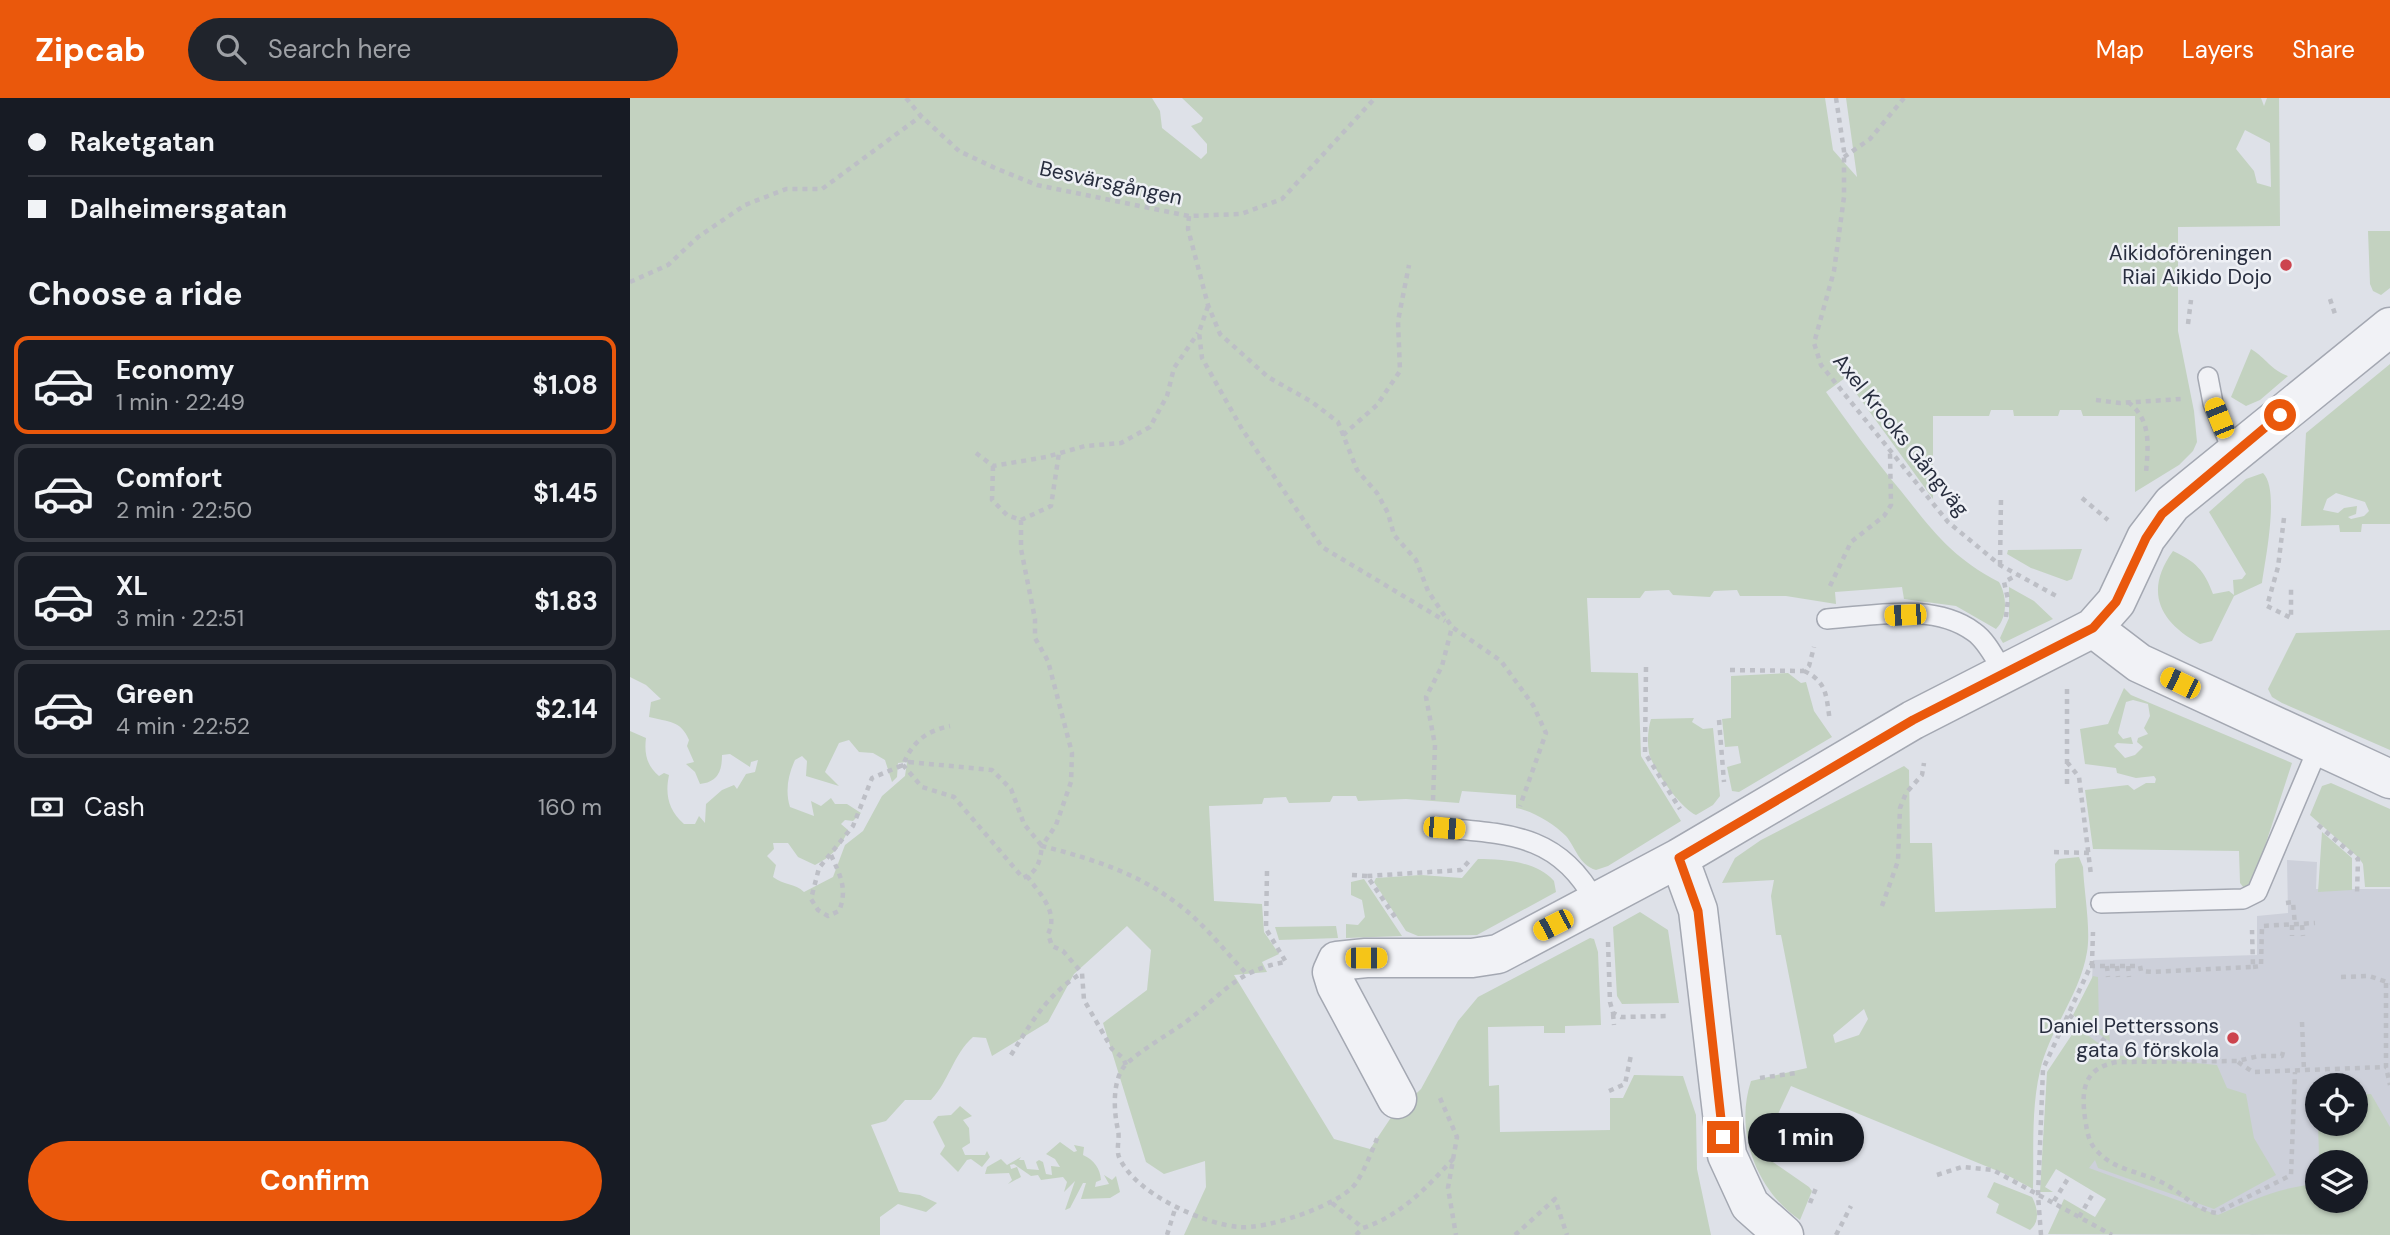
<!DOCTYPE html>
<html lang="en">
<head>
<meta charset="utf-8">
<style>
	:root { --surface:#171b24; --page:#20242c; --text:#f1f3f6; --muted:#9ea1a6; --line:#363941; --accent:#ea580c }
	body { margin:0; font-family:"DM Sans",sans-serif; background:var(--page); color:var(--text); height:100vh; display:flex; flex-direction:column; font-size:26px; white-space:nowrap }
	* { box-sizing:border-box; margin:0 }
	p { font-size:23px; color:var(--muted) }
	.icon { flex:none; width:38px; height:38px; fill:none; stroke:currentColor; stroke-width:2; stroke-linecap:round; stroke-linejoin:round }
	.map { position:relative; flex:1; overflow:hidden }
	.details { display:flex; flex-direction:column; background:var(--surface); width:630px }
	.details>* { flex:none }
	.guide { display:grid; align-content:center; height:154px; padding:0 28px; background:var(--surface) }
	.fabs { position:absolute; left:1675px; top:975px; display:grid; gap:14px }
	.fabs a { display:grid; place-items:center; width:63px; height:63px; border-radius:50%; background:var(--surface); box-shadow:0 2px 5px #0004; font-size:35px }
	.end { position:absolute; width:32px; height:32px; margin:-16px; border:9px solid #ea580c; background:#fff; box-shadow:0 0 0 4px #fff }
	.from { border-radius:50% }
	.bubble { position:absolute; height:49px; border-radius:24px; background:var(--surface); box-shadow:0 2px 5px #0004; font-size:23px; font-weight:700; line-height:49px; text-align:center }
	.car { position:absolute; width:21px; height:42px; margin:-21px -10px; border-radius:9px; box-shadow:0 0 5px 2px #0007; background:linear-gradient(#f5c518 24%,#345 0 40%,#f5c518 0 76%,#345 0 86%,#f5c518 0) }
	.guide b { display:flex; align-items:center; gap:24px; height:66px; font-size:26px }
	.guide b+b { border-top:2px solid var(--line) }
	.guide i { width:18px; height:18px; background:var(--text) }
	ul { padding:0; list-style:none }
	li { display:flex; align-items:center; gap:21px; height:98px; margin:0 14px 10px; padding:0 14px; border:4px solid var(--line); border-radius:14px }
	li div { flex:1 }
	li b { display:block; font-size:26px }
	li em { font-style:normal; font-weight:700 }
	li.current { border-color:var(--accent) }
	li>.icon { width:63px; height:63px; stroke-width:1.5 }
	h2 { padding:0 28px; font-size:32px; line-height:84px }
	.pay { display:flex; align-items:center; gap:18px; height:77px; padding:0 28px; font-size:26px }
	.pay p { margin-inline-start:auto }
	.button { display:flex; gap:14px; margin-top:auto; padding:14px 28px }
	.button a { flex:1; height:80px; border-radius:42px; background:var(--accent); color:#fff; font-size:28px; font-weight:700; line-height:80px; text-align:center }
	header { display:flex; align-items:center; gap:42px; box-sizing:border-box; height:98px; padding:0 35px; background:var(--accent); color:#fff }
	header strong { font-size:33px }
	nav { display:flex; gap:38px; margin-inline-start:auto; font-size:24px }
	.search { width:490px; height:63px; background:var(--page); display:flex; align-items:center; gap:18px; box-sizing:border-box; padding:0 24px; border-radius:38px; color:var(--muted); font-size:26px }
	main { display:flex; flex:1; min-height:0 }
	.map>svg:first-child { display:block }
	.built { fill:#cdd0da; fill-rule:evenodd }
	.green { fill:#c3d2c0; fill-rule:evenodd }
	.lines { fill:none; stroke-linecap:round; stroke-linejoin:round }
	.lane-casing { stroke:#a4a8b2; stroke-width:22 }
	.street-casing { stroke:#a4a8b2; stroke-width:41 }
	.path { stroke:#bdbfc6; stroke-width:4.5; stroke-dasharray:5 5; stroke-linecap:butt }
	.lane { stroke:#f1f2f6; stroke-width:19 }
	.street { stroke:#f1f2f6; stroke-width:38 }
	.route { stroke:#ea580c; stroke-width:9 }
	.poi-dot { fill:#cc444e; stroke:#eef0f5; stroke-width:2.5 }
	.labels { text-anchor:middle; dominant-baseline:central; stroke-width:5; stroke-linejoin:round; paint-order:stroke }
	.street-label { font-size:21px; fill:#282e3f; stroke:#eef0f5 }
	.poi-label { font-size:21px; fill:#282e3f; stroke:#eef0f5; text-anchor:end }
</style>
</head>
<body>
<header>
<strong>Zipcab</strong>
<div class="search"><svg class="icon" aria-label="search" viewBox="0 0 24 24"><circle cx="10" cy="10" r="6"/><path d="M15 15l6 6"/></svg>Search here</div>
<nav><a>Map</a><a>Layers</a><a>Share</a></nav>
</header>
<main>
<section class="details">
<div class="guide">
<b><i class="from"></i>Raketgatan</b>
<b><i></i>Dalheimersgatan</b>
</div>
<h2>Choose a ride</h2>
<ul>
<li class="current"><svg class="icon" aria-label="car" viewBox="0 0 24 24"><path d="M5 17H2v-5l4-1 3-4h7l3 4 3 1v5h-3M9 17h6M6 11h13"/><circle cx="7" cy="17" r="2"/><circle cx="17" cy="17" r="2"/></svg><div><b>Economy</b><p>1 min · 22:49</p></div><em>$1.08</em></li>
<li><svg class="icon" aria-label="car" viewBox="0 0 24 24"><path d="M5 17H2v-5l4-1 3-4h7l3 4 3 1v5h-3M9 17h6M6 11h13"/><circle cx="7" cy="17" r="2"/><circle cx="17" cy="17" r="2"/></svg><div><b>Comfort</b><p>2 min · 22:50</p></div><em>$1.45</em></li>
<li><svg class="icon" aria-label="car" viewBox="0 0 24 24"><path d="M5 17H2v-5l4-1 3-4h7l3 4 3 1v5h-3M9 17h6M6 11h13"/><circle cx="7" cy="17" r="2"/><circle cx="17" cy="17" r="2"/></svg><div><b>XL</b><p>3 min · 22:51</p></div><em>$1.83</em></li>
<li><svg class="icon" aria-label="car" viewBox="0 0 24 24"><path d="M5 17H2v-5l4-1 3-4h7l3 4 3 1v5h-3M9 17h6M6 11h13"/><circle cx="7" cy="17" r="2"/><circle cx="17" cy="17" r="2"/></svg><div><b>Green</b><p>4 min · 22:52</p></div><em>$2.14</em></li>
</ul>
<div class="pay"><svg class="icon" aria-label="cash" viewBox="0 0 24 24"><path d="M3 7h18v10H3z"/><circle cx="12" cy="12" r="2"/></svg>Cash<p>160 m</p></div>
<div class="button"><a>Confirm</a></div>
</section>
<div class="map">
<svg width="1760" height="1137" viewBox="0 0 1760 1137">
	<rect width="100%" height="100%" fill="#dee1e8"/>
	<!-- built -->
	<path class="built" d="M 1657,762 L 1687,764 L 1686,791 L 1760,791 L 1760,1127 L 1622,1137 L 1457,1079 L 1433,960 L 1460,921 L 1463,862 L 1627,857 L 1627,818 L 1658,815 ZM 1687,987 L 1726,987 L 1726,1026 L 1687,1026 ZM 1687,1064 L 1726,1064 L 1726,1102 L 1687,1102 Z"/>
	<!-- green -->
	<path class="green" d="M 0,0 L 522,0 L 530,13 L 532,30 L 571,61 L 577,55 L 577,46 L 561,28 L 571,24 L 573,20 L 552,0 L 1195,0 L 1203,52 L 1227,79 L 1216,0 L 1631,0 L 1634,8 L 1637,0 L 1649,0 L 1650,128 L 1548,129 L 1548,233 L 1564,313 L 1567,344 L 1563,353 L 1549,367 L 1505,394 L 1505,318 L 1453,318 L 1451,312 L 1430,312 L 1428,318 L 1384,318 L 1383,312 L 1361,312 L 1359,318 L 1303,318 L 1303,401 L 1215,280 L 1196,294 C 1220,328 1244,361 1271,393 C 1303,433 1321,459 1369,484 C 1377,498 1378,519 1366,531 L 1326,508 L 1274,501 L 1272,489 L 1205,494 L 1206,506 L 1156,498 L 1110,498 L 1107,492 L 1084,493 L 1080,499 L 1043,497 L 1039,492 L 1015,493 L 1010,500 L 957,500 L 961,574 L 1008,575 L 1011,658 L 1051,723 L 978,768 L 966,772 C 949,767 946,750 936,738 C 924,726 903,713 886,710 L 886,697 L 832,693 L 829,705 L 776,701 L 728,703 L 726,698 L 703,698 L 700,704 L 659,705 L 656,699 L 634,700 L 632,706 L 579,708 L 584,803 L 632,806 L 634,834 L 649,856 L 632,864 L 637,874 L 604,877 L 704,1041 L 740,1051 L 760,1021 L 791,991 L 828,923 L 848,899 L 960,840 L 964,841 L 968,854 L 971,927 L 935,928 L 935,935 L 914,935 L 914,928 L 858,929 L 859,988 L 869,987 L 870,1034 L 980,1032 L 980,1000 L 993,1000 L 1004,977 L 1053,978 L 1066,1017 L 1067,1071 L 1081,1137 L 554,1137 L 576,1089 L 575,1063 L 534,1076 L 516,1064 L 473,925 L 517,892 L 521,852 L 497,828 L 444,876 L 418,924 L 362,958 L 356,940 L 343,939 C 323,957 319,983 301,1002 L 275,1002 L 256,1023 L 241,1027 L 269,1094 L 290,1097 L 307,1105 L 296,1114 L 268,1106 L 250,1119 L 250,1137 L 0,1137 L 0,633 L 16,640 C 14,656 17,668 29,678 L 34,675 L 39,677 C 35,696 38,712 54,726 L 65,726 L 69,718 L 75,725 L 76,706 L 92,692 L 104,687 L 107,691 L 116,676 L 125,674 L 128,662 L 121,664 L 120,669 L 100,656 L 92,657 C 92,673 88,684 70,686 L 65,674 L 56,666 L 64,664 L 57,648 L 59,642 C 51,622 38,624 19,619 L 21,604 L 31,601 L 16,587 L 0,579 ZM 1615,32 L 1640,45 L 1641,89 L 1627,85 L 1624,73 L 1606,51 ZM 219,642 L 229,654 L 243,655 L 255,662 L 262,684 L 267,679 L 268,665 L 277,664 L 275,678 L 252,698 L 233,733 L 215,747 L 203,779 L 174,794 C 165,785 153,787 143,779 L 146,767 L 137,758 L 144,751 L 143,745 L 158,745 L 168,759 L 185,767 C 200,760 213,747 218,732 L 211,726 L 215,722 L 223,723 L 231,715 L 217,706 L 205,706 L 201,700 L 191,708 L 181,703 L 184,718 L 160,709 C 155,693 158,677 165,662 L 172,658 L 177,663 L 176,678 L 209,688 L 195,674 L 209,645 Z
		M 1738,133 L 1760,133 L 1760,190 L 1751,197 L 1743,193 L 1740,186 Z
		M 1621,251 C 1636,260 1641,272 1658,278 L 1630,302 L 1616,308 L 1601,299 Z
		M 1760,266 L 1760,426 L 1732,426 L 1731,434 L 1710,434 L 1709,427 L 1671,428 L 1676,335 ZM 1706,395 L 1735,404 L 1739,413 L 1734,418 L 1721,421 L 1718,419 L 1726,416 L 1727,408 L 1714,410 L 1708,415 L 1693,412 L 1697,401 Z
		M 1633,375 C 1650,391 1635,462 1632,485 L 1604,498 L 1582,543 L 1570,546 C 1529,524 1514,493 1543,453 C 1566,464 1574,472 1583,496 L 1599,493 L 1604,497 L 1603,482 L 1612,481 L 1616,476 L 1579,414 L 1616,381 Z
		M 1452,451 L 1442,481 L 1437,483 L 1401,470 L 1377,456 L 1378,452 Z
		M 1379,489 L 1404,503 L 1423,521 L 1373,545 L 1370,540 L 1379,520 Z
		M 1760,532 L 1760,652 L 1652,605 L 1642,599 L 1638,591 L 1666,535 Z
		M 1158,575 L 1171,585 L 1176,584 L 1184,613 L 1202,639 L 1109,694 L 1102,693 L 1097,669 L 1111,665 L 1108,648 L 1095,649 L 1092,621 L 1101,620 L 1101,578 Z
		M 1494,590 L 1501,597 L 1662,665 L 1624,782 L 1614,790 L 1610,785 L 1609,753 L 1463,751 L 1455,692 L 1498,687 L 1504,692 L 1516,685 L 1525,685 L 1526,681 L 1524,678 L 1506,680 L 1487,675 L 1486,670 L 1455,666 L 1450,631 L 1478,626 ZM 1503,602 L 1518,606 L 1520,618 L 1514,630 L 1518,636 L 1508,640 L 1507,644 L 1513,649 L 1505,657 L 1495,660 L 1484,648 L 1487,645 L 1503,646 L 1501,639 L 1493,641 L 1488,635 L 1496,604 Z
		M 1064,620 L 1062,624 L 1073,631 L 1083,630 L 1090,698 L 1083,707 L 1066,717 C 1050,710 1023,671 1019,655 C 1017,644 1018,630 1021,621 Z
		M 1274,668 L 1279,672 L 1280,745 L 1302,745 L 1305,814 L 1426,810 L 1425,766 L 1429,761 L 1449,759 L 1453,769 C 1454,794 1461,831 1457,854 C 1450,897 1419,932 1410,973 C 1401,1011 1404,1052 1403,1091 L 1375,1076 L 1161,988 L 1130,1055 L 1179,1089 L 1182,1093 L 1170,1122 C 1127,1093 1104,1034 1121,983 L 1177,970 L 1151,837 L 1146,837 L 1141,798 L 1144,782 L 1092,785 L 1105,760 L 1131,742 ZM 1234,911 L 1238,921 L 1229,937 L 1205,945 L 1203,937 Z
		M 1701,685 L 1760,711 L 1760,789 L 1735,789 L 1733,766 L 1729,760 L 1680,717 L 1692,688 Z
		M 1692,734 L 1722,760 L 1722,792 L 1688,794 Z
		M 848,761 C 873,761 906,763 924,783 L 926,794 L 847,837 L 788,838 L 776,833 L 744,784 L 746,780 L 791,777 L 832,780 Z
		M 734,781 L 772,838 L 716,840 L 716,826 L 728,827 L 735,819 L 732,802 L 721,797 L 721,784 Z
		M 1010,814 L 1038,832 L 1049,905 L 992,906 L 987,898 L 983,829 Z
		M 706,828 L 708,840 L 649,842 L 645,829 Z
		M 1463,878 L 1468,879 L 1469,931 L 1479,933 L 1480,944 L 1443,917 Z
		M 1447,929 L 1484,957 L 1587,967 L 1597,990 L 1616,996 L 1624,1040 L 1646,1077 L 1584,1111 L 1468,1070 L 1465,1062 L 1459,1070 L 1588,1117 C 1622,1102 1650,1089 1687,1086 L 1687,1102 L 1726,1102 L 1726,1064 L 1701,1064 L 1702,1057 L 1689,1057 L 1688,1026 L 1726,1026 L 1726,997 L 1741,996 L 1760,1029 L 1760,1137 L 1418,1136 L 1434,1101 L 1465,1119 L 1476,1101 L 1426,1071 L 1415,1089 L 1423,1094 L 1410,1094 L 1417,974 Z
		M 330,1008 L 342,1018 L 333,1022 L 339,1030 L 340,1045 L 332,1050 L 335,1057 L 355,1057 L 357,1053 L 360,1059 L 352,1069 L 341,1061 L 337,1062 L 328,1074 L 310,1056 L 315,1048 L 303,1024 L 308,1018 L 321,1017 Z
		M 430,1044 L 444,1054 L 447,1053 L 444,1047 L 454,1049 L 453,1057 C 464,1062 470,1070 471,1082 L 466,1084 L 465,1089 L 479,1086 L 474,1077 L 482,1082 L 486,1078 L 490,1094 L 480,1100 L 451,1101 L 456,1085 L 453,1085 L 440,1110 L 435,1112 L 445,1083 L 434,1094 L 437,1084 L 433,1079 L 411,1082 L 408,1077 L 401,1078 L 384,1066 L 380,1067 L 381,1071 L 387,1069 L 391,1079 L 378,1086 L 382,1082 L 379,1075 L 355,1076 L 357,1069 L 371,1061 L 377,1067 L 391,1059 L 389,1062 L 394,1062 L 397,1071 L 409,1072 L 406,1064 L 409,1062 L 413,1064 L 416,1076 L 422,1077 L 421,1068 L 430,1069 L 425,1061 L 416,1056 Z
		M 1364,1084 L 1402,1099 C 1408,1110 1410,1124 1400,1132 L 1366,1115 L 1369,1106 L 1357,1099 Z"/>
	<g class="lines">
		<defs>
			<path id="lane" d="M 1578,279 L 1583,305 L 1603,354
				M 1197,521 C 1243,518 1304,504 1344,534 C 1357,543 1365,561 1373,573
				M 814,730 C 882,736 930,738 965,803
				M 1471,805 L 1613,801 L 1627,794 L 1689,648"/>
			<path id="street" d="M 1463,530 L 1509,565 L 1760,681
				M 1049,760 L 1068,812 L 1097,1057 L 1120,1107 L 1154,1137
				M 767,1001 L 706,887 L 702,874 L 707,863 L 736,860 L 842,860 L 868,856 L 1049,760 L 1283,622 L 1463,530 L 1486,504 L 1516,440 L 1542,406 L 1760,229"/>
		</defs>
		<!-- lane casing -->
		<use href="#lane" class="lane-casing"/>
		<!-- street casing -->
		<use href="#street" class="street-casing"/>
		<!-- path -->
		<path class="path" d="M 276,0 L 291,18 L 329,53 L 365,70 L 407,87 L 559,118 L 611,116 L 652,101 L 745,0
			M 1206,0 L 1214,53 L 1214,99 L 1204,173 L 1184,245 L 1191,267 L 1318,424 L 1370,467 L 1430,500
			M 1214,59 L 1240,41 L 1274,0
			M 559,118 L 558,131 L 578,207 L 590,236 L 638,279 L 682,304 L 708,324 L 727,372 L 747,395 L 758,415 L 764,437 L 786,462 L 798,493 L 822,529 L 871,563 L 903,607 L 916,635 L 890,708
			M 0,184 L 38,167 L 68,139 L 115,107 L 156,91 L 192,91 L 291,18
			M 1700,201 L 1706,219
			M 578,208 L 569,234 L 572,260 L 612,331 L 692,449 L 815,523
			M 1558,226 L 1561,202
			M 1466,302 L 1490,305 L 1551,301
			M 1498,304 C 1522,322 1518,348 1516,375
			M 713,337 L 747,307 L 770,273 L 768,223 L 779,167
			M 346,355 L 363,368 L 416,359 L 455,348 L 491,345 L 520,329 L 537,298 L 544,270 L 568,235
			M 363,368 L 362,402 L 377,417 L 391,422 L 421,408 L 429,355
			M 1452,400 L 1478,422
			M 1654,420 L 1648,469 L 1637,508 L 1661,520 L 1661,487
			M 391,422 L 391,451 L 405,521 L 405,540 L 418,563 L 442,655 L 441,684 L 426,727 L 412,748 C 463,761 511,776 553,810 C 577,829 596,855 617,876
			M 1370,467 L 1371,400
			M 1200,488 L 1221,444 L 1254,418 L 1261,407 L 1260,355
			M 1376,519 L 1378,501 L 1374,484 L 1387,477
			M 1016,569 L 1015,655 L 1050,711
			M 1100,572 L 1173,573 L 1179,568 L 1184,549
			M 1174,573 C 1198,584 1196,599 1200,623
			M 1089,622 L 1094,684
			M 279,664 L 362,672 L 381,691 L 394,726 L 412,748 C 410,763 408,774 393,780 L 324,699 L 292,689 L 273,667 Z
			M 1437,664 L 1449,679 L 1461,777
			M 1437,686 L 1437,591
			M 803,702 L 805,647 L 796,599 L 812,568 L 822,529
			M 1688,727 L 1728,761 L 1727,796
			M 1424,754 L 1461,755
			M 201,757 C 210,777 218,791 209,813 L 198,818 L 188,812 L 181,801 L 189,770 L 223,728 L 242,680 L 273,667 C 282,644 296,633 320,628
			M 637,773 L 636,831 L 656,864 C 605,872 592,898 553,926 C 540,935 500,959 493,970 C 482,986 484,1015 488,1032 C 490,1040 486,1051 489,1059 C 504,1095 573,1126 609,1129 C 635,1132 711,1107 726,1085 C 736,1070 742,1052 749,1036
			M 722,777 L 737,778
			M 397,778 C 410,796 429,814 418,836 L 422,848 L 433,853 L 452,875 L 454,902 L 482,951 L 493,960 L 496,967
			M 1656,805 L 1663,804 L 1665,827
			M 1252,808 L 1268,763 L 1270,710 L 1276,695 L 1292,677 L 1294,665
			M 765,819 L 737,778 L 831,772 L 839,763
			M 1662,827 L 1662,838
			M 1672,827 L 1673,838
			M 978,844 L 980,904 L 983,915 L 991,919 L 1038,918
			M 1460,868 L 1510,868 L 1511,873 L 1523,874 L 1623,869 L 1622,832
			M 1477,868 L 1478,879
			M 1487,868 L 1488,879
			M 1498,868 L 1499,879
			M 1623,869 L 1631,868 L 1632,828 L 1685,825
			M 1711,879 L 1739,878 L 1760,885
			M 1756,885 L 1756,969 L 1760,987
			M 983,916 L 984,927
			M 1439,917 C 1455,929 1484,943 1487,964
			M 1672,924 L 1674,973
			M 1653,954 L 1652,958 L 1629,958 L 1607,963 L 1487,964 C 1454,970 1451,991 1455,1020 C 1457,1032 1458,1045 1468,1054 C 1488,1075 1518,1074 1540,1089 C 1555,1098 1567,1112 1586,1115 L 1661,1077 L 1665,974
			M 381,957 C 401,925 418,895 452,875
			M 1608,964 L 1623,974 L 1756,969
			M 1130,980 L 1166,975
			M 979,993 L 995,986 L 1001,957
			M 810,1000 L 827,1039 L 818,1090 L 826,1137
			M 1307,1077 L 1332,1069 L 1363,1072 L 1482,1137
			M 1424,1103 L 1439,1079
			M 702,1105 L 733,1130 C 772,1117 797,1089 824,1060
			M 1180,1105 L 1186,1090
			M 1449,1119 L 1464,1094
			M 537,1137 L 545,1111
			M 726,1137 L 733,1130
			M 885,1137 L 925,1101 L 937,1137
			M 1206,1137 L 1221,1108
			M 1411,1137 L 1408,1097 L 1413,971 L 1462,865 L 1463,834"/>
		<!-- lane -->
		<use href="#lane" class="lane"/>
		<!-- street -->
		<use href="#street" class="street"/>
	</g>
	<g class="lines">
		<!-- route -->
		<path class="route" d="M 1093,1039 L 1068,813 L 1049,760 L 1283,622 L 1463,530 L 1486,504 L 1516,440 L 1532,416 L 1650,317"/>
	</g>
	<!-- markers -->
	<g class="poi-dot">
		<circle cx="1656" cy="167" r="7"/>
		<circle cx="1603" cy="940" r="7"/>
	</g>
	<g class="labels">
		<!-- street labels -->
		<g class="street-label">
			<text transform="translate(481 85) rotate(12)">Besvärsgången</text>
			<text transform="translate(1271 337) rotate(51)">Axel Krooks Gångväg</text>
		</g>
		<!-- poi labels -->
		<g class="poi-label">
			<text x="1642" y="155">Aikidoföreningen<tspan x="1642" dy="24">Riai Aikido Dojo</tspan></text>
			<text x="1589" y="928">Daniel Petterssons<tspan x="1589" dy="24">gata 6 förskola</tspan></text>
		</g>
	</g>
</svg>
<div class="fabs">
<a><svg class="icon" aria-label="locate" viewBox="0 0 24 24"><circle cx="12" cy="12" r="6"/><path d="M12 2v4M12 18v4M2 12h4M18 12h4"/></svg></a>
<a><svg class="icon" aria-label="layers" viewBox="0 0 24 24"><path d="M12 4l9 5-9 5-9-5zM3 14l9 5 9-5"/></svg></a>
</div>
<i class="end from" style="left:1650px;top:317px"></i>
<i class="end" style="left:1093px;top:1039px"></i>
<div class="bubble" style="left:1118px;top:1015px;width:116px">1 min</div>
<i class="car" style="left:1589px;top:320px;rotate:338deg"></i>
<i class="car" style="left:1275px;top:517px;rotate:267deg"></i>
<i class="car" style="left:1550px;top:585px;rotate:296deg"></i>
<i class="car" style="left:814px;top:730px;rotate:95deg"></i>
<i class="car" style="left:923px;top:827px;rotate:243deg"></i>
<i class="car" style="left:736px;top:860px;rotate:90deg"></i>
</div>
</main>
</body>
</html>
